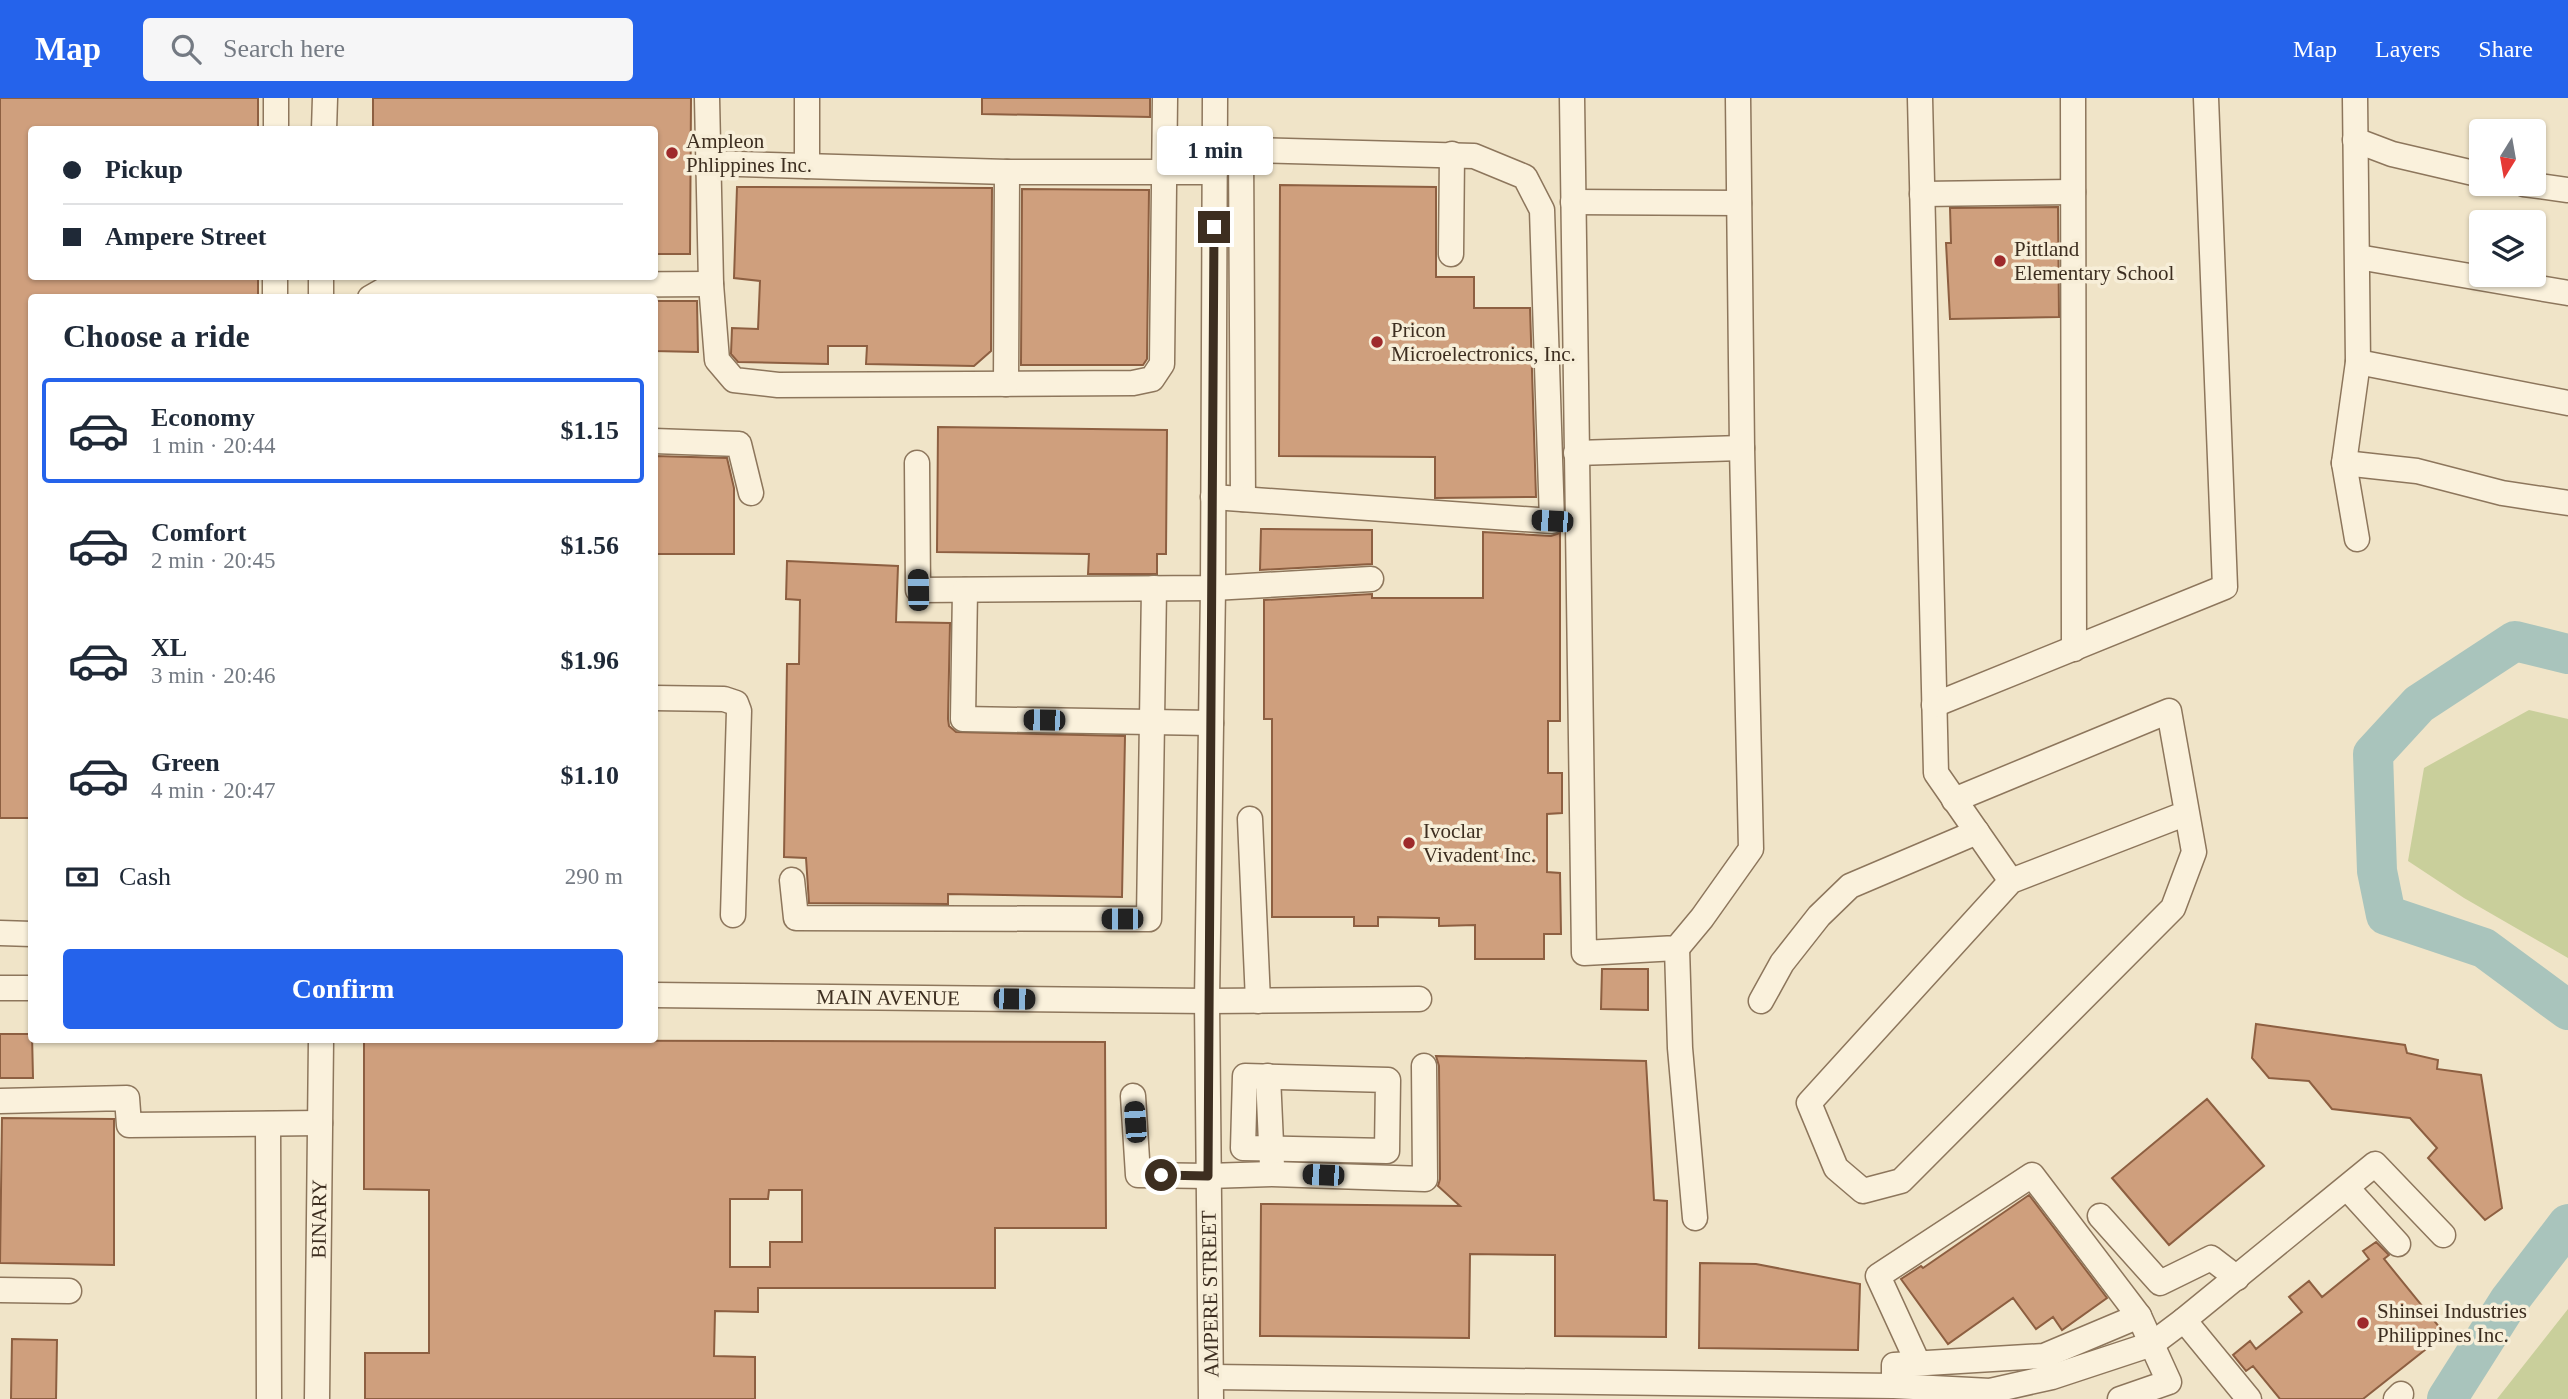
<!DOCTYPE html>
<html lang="en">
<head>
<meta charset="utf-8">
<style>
	:root { --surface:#fff; --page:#f6f6f7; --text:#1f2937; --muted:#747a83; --line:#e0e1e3; --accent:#2563eb }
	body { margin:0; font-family:"Times New Roman",serif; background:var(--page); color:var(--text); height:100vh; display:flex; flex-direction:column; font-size:26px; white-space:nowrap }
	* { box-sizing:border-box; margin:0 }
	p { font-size:23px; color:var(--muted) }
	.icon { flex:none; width:38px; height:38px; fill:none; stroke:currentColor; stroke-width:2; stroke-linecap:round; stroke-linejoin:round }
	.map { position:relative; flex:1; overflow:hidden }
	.panel { position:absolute; left:28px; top:196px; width:630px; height:749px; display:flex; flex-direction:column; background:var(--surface); border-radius:7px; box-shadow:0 2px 5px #0004 }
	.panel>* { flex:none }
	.banner { position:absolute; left:28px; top:28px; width:630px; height:154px; border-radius:7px; box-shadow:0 2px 5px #0004; display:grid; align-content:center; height:154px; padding:0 35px; background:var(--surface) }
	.needle { width:46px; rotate:191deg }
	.buttons { position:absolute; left:2469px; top:21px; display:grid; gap:14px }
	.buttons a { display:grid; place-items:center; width:77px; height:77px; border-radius:7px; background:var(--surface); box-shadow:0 2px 5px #0004; font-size:35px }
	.end { position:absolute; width:32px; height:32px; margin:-16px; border:9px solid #3d2e20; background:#fff; box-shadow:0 0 0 4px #fff }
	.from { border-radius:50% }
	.bubble { position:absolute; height:49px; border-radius:7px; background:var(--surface); box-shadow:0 2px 5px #0004; font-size:23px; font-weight:700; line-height:49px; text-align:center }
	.car { position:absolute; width:21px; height:42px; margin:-21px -10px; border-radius:9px; box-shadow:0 0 5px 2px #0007; background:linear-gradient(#222 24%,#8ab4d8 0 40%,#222 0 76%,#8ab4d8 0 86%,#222 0) }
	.banner b { display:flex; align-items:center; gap:24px; height:66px; font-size:26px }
	.banner b+b { border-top:2px solid var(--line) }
	.banner i { width:18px; height:18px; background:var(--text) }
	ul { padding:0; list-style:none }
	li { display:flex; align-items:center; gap:21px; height:105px; margin:0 14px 10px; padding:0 21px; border:4px solid transparent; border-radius:7px }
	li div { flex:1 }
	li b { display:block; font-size:26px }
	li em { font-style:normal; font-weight:700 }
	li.active { border-color:var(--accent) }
	li>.icon { width:63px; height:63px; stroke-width:1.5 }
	h2 { padding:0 35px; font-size:32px; line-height:84px }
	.pay { display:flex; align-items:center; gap:18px; height:77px; padding:0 35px; font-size:26px }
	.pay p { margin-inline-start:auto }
	.primary-button { display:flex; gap:14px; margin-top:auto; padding:14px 35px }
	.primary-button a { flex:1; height:80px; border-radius:7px; background:var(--accent); color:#fff; font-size:28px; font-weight:700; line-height:80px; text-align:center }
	header { display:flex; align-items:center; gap:42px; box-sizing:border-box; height:98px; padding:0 35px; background:var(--accent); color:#fff }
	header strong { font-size:33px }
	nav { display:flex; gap:38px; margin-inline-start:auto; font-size:24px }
	.search { width:490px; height:63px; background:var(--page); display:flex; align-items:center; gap:18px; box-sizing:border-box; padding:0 24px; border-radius:7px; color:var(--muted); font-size:26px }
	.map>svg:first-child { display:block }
	.green { fill:#c9cf9b }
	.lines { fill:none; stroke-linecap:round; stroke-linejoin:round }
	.river { stroke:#a9c4bc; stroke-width:40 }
	.building { fill:#cf9f7d; stroke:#8d5f41; stroke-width:2; fill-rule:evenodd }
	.minor-casing { stroke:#8d765c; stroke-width:27 }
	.minor { stroke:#faf1dc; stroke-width:24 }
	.route { stroke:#3d2e20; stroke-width:9 }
	.poi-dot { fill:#9e2a2b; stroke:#f7eed8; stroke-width:2.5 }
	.labels { text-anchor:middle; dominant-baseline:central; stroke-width:7; stroke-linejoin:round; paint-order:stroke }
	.poi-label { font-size:21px; fill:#3d2e20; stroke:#f7eed8; text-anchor:start }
	.street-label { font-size:21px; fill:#3d2e20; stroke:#f7eed8 }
</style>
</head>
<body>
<header>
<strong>Map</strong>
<div class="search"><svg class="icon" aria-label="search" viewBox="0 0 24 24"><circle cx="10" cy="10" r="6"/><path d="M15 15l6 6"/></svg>Search here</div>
<nav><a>Map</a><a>Layers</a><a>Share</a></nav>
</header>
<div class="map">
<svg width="2568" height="1301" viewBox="0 0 2568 1301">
	<rect width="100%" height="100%" fill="#f0e4c8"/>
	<!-- green -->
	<path class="green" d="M 2529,612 L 2568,621 L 2568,860 L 2464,800 L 2408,763 L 2424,670 Z
		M 2568,1211 L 2568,1301 L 2497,1301 Z"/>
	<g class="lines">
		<!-- river -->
		<path class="river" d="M 2568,556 L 2515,543 L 2419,606 L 2373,656 L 2377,773 L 2386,817 L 2484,850 L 2568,912
			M 2447,1301 L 2509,1203 L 2568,1126"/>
	</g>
	<!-- building -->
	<path class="building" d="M 0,0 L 258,0 L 258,32 L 32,32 L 32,178 L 258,178 L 258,200 L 32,200 L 32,720 L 0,720 Z
		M 373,0 L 691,0 L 690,156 L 654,156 L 654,32 L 373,32 Z
		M 982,0 L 1150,0 L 1150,19 L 982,16 Z
		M 1280,87 L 1436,89 L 1436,179 L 1474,179 L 1474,210 L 1530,210 L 1536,399 L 1435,400 L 1435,359 L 1279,358 Z
		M 737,89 L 992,90 L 991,253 L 974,268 L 866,266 L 867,248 L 828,248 L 828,266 L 738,264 L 731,256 L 732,230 L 758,231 L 760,183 L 734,180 Z
		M 1022,91 L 1149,92 L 1147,261 L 1143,267 L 1021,267 Z
		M 2058,109 L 2059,219 L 1950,221 L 1946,145 L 1951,145 L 1950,110 Z
		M 654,203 L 697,203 L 698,254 L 654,253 Z
		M 938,329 L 1167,332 L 1166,456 L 1157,456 L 1157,476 L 1088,476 L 1089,456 L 937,454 Z
		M 654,358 L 727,360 L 734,390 L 734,456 L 654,456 Z
		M 1261,431 L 1372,432 L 1372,466 L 1260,472 Z
		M 1483,434 L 1551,438 L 1560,435 L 1560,623 L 1548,623 L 1548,675 L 1562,675 L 1562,715 L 1547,716 L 1547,774 L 1560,775 L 1561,836 L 1544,836 L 1544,861 L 1475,861 L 1475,827 L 1439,828 L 1439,820 L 1378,819 L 1378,828 L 1354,828 L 1354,819 L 1272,819 L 1272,621 L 1264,621 L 1264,502 L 1372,496 L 1372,500 L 1483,500 Z
		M 787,463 L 898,468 L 896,524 L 950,525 L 948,621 L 949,628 L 956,634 L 1125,638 L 1122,799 L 948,796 L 948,806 L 809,805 L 806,760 L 784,759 L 787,566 L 799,566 L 800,502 L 786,501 Z
		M 1602,871 L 1648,871 L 1648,912 L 1601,911 Z
		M 2256,926 L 2405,947 L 2407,955 L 2438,962 L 2437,971 L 2481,977 L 2502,1110 L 2485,1122 L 2428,1060 L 2437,1050 L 2410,1020 L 2332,1011 L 2309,983 L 2269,980 L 2252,960 Z
		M 0,936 L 32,936 L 33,980 L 0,980 Z
		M 364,942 L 1105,944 L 1106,1130 L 995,1130 L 995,1190 L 758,1190 L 758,1214 L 715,1213 L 714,1258 L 755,1259 L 755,1301 L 365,1301 L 365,1255 L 429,1255 L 429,1092 L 364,1091 ZM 769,1092 L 802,1092 L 802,1144 L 770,1144 L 770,1169 L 730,1169 L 730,1101 L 768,1101 Z
		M 1436,958 L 1646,963 L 1654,1102 L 1667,1103 L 1666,1239 L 1555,1238 L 1555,1157 L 1470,1156 L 1469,1240 L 1260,1238 L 1261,1106 L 1460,1108 L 1438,1088 L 1440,1081 L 1439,968 Z
		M 2207,1001 L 2264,1068 L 2169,1147 L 2112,1080 Z
		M 2,1020 L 114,1021 L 114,1167 L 0,1165 Z
		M 2029,1097 L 2107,1200 L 2062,1232 L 2053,1219 L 2036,1231 L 2013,1200 L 1948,1246 L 1901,1181 L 1921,1168 L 1923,1170 Z
		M 2376,1144 L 2389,1157 L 2384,1161 L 2445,1236 L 2363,1301 L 2280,1301 L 2253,1268 L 2246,1273 L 2233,1257 L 2250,1243 L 2256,1251 L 2302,1214 L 2289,1199 L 2309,1183 L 2322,1199 L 2369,1161 L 2363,1153 Z
		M 1700,1165 L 1756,1166 L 1860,1186 L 1858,1252 L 1699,1250 Z
		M 12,1241 L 57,1242 L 56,1301 L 11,1301 Z"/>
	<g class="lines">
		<defs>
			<g id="minor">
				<path d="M 707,0 L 711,186 L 717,262 L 734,282 L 778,287 L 1133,285 L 1152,281 L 1162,266 L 1165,0"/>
				<path d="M 1572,0 L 1584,855 L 1677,850 L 1702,820 L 1751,751 L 1742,350 L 1738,0"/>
				<path d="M 1920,0 L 1936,675 L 2011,783"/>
				<path d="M 2073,0 L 2074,551"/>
				<path d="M 2355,0 L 2358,264 L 2344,365 L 2357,441"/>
				<path d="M 276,32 L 276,0"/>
				<path d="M 324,32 L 325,0"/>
				<path d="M 2355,42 L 2392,56 L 2482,77"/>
				<path d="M 1241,51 L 1243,401"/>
				<path d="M 707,65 L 1007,74 L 1215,74"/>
				<path d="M 807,68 L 807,0"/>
				<path d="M 2524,86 L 2568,92"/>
				<path d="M 1922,96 L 2073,94"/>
				<path d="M 1573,104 L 1739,105"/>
				<path d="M 1451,156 L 1452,56"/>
				<path d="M 2358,159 L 2568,195"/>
				<path d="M 275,200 L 275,178"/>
				<path d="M 321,200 L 321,178"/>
				<path d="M 370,200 L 391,188 L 711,186"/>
				<path d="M 2358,264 L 2568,305"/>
				<path d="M 1006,286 L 1007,74"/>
				<path d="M 654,343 L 739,346 L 751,395"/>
				<path d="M 1576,355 L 1742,350"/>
				<path d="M 917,365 L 918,492 L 1213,490 L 1371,481"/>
				<path d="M 2344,365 L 2417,373 L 2502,395 L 2568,405"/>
				<path d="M 1213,399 L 1552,423 L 1542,112 L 1525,79 L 1474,58 L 1214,51"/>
				<path d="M 965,492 L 963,621 L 1211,625"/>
				<path d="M 654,600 L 724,601 L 736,605 L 739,613 L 733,817"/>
				<path d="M 1934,607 L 2225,489 L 2206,0"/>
				<path d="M 1954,702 L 2169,613 L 2194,754 L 2173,810 L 1901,1083 L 1863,1093 L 1836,1070 L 1809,1005 L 2011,783 L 2187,715"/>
				<path d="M 1250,721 L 1258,903"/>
				<path d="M 792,782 L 796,820 L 1149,821 L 1154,490"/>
				<path d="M 0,835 L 32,836"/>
				<path d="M 1677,850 L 1680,950 L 1695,1120"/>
				<path d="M 0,890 L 32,890"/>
				<path id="s1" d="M 654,897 L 1207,903 L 1419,901"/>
				<path d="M 1761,903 L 1782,865 L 1819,818 L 1850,788 L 1977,734"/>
				<path d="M 1245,978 L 1388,982 L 1387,1053 L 1243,1050 Z"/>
				<path d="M 1268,978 L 1272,1068"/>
				<path d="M 1133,998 L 1138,1077 L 1208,1078 L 1272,1076 L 1425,1081 L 1424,968"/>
				<path d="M 0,1003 L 127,1000 L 129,1027 L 320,1025"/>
				<path d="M 268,1026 L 269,1301"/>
				<path d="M 2347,1090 L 2398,1146"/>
				<path d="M 2100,1118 L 2160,1185 L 2211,1160 L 2237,1180"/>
				<path d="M 0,1192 L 69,1193"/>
				<path d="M 2184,1222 L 2249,1301"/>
				<path d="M 1918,1265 L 1878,1178 L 2032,1077 L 2139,1218 L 2169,1284 L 2120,1301"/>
				<path d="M 1212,1279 L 1894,1288 L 1990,1293 L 2052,1279 L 2152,1246 L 2184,1222 L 2375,1066 L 2443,1137"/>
				<path d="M 1894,1288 L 1894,1267 L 2044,1258 L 2139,1218"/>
				<path id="s2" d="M 317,1301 L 321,942"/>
				<path d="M 1211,1301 L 1207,903 L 1213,490 L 1215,0"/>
				<path d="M 2396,1301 L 2401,1296"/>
			</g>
		</defs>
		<!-- minor casing -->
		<use href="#minor" class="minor-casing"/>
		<!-- minor -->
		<use href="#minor" class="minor"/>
	</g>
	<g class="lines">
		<!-- route -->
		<path class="route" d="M 1161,1077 L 1208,1078 L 1214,129"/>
	</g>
	<!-- markers -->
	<g class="poi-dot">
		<circle cx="672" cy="55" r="7"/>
		<circle cx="2000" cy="163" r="7"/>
		<circle cx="1377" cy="244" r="7"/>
		<circle cx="1409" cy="745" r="7"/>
		<circle cx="2363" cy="1225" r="7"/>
	</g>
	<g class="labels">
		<!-- poi labels -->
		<g class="poi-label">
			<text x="686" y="43">Ampleon<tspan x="686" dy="24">Phlippines Inc.</tspan></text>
			<text x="2014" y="151">Pittland<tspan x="2014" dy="24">Elementary School</tspan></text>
			<text x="1391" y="232">Pricon<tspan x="1391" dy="24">Microelectronics, Inc.</tspan></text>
			<text x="1423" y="733">Ivoclar<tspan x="1423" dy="24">Vivadent Inc.</tspan></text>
			<text x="2377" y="1213">Shinsei Industries<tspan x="2377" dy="24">Philippines Inc.</tspan></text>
		</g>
		<!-- street labels -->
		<g class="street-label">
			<text stroke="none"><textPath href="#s1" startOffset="234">MAIN AVENUE</textPath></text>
			<text stroke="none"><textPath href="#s2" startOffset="180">BINARY</textPath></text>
			<text transform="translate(1210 1196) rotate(-91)">AMPERE STREET</text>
		</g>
	</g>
</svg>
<div class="buttons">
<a><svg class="needle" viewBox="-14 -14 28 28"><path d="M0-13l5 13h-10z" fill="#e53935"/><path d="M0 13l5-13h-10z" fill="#747a83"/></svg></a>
<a><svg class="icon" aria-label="layers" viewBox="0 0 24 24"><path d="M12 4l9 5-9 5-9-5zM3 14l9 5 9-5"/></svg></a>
</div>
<i class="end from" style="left:1161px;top:1077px"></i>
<i class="end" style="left:1214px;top:129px"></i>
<div class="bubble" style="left:1157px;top:28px;width:116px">1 min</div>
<i class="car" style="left:1552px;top:423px;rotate:274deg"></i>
<i class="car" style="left:918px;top:492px;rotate:359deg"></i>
<i class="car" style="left:1044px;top:622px;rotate:271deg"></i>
<i class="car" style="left:1122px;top:821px;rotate:270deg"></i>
<i class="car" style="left:1014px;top:901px;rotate:91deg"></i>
<i class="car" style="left:1135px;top:1024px;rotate:356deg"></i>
<i class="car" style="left:1323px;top:1077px;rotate:272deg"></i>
<div class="banner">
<b><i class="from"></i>Pickup</b>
<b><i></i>Ampere Street</b>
</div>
<section class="panel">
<h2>Choose a ride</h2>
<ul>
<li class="active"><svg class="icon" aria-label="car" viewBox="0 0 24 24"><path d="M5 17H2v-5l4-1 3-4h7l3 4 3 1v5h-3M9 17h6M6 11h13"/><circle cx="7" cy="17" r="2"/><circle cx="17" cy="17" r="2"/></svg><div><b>Economy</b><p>1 min · 20:44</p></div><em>$1.15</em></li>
<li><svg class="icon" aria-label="car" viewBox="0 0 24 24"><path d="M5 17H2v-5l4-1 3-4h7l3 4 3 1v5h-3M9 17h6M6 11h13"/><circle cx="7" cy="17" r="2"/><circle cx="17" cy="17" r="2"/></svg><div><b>Comfort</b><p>2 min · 20:45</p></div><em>$1.56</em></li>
<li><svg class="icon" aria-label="car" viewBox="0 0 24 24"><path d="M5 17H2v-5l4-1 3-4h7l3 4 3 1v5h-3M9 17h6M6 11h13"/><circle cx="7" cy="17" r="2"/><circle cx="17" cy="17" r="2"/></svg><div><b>XL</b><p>3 min · 20:46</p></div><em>$1.96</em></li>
<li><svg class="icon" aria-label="car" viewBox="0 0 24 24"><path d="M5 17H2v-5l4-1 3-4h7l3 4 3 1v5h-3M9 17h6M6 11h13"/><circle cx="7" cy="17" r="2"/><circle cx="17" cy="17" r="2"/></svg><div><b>Green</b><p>4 min · 20:47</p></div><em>$1.10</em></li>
</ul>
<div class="pay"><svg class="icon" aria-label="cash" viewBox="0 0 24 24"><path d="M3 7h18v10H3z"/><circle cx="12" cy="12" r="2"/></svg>Cash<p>290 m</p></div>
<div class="primary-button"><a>Confirm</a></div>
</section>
</div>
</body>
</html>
